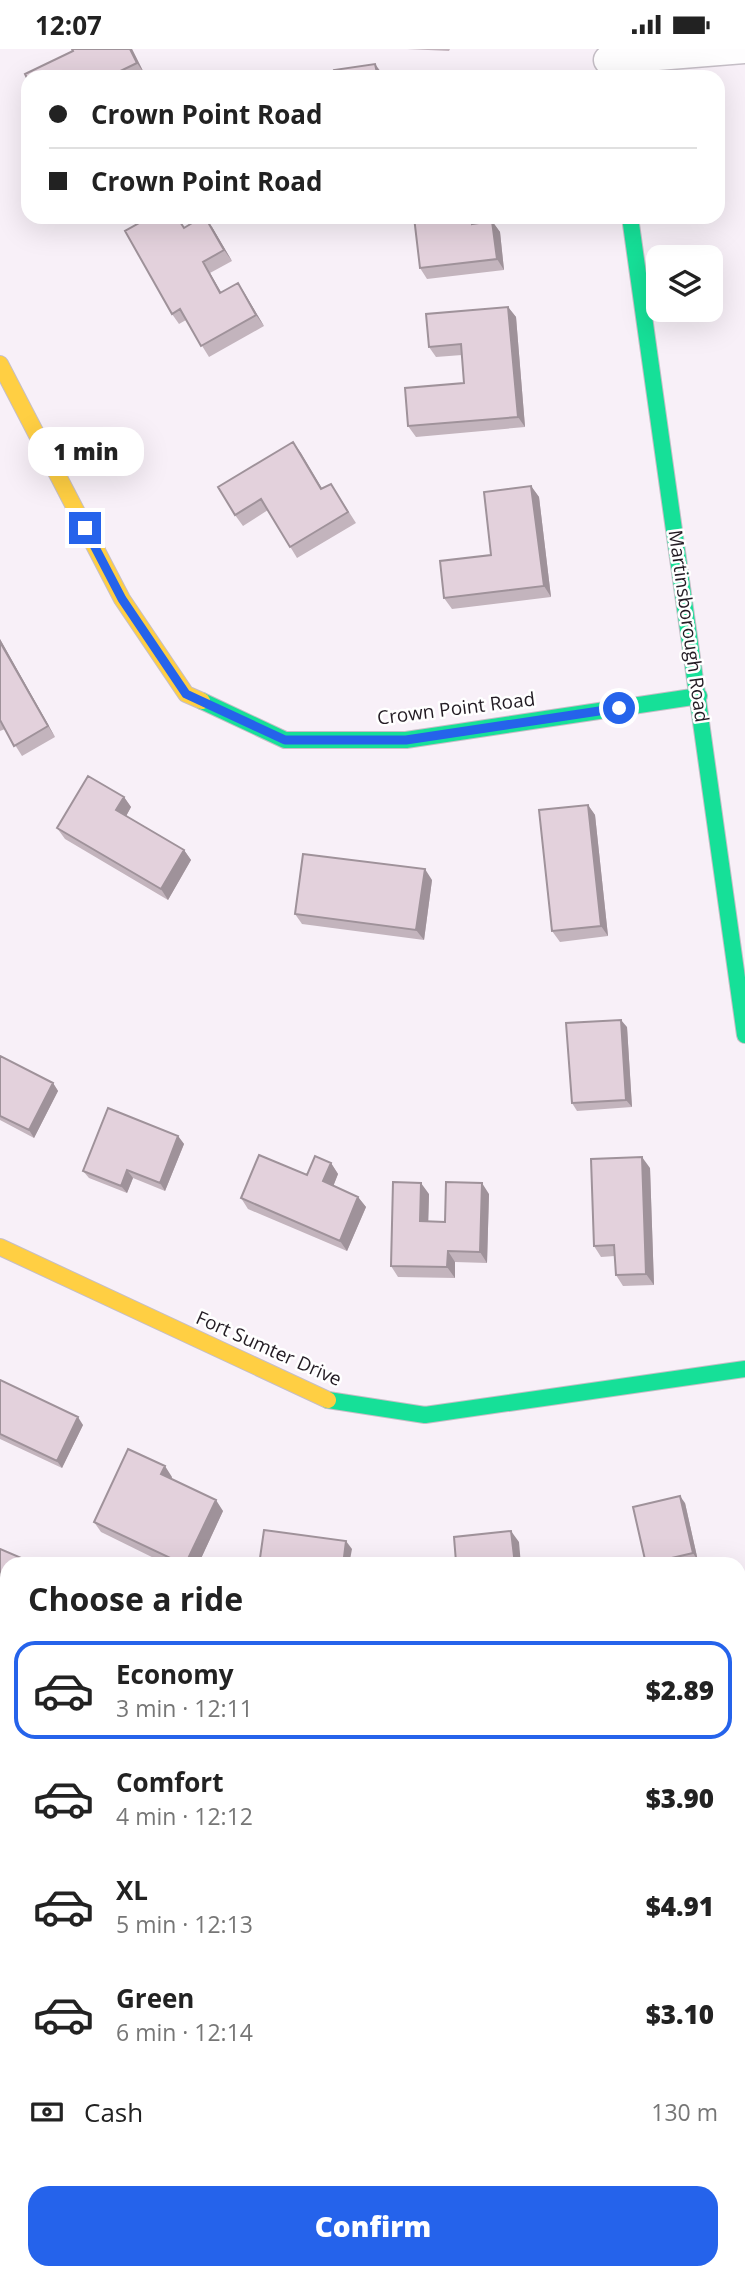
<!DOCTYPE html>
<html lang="en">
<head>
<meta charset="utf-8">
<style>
	:root { --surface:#fff; --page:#f6f6f6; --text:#222; --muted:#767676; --line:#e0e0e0; --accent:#2563eb }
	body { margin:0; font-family:"Open Sans",sans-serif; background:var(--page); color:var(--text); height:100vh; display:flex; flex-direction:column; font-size:26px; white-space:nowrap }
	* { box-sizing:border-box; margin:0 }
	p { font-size:23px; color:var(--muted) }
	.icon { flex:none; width:38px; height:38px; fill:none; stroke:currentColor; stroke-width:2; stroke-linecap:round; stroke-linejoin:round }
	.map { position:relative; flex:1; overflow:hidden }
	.drawer { position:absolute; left:0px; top:1508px; width:746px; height:723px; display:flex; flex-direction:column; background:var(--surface); border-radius:21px 21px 0 0; box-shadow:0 7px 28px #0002 }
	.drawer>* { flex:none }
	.top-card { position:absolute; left:21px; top:21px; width:704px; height:154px; border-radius:21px; box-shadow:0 7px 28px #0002; display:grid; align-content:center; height:154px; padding:0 28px; background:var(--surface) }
	.buttons { position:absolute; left:646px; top:196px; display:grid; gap:14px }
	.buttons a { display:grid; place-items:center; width:77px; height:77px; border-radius:14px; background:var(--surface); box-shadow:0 7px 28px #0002; font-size:35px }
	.end { position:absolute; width:32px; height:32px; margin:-16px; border:9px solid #2563eb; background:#fff; box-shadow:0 0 0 4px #fff }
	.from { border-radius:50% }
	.bubble { position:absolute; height:49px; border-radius:21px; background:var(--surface); box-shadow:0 7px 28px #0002; font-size:23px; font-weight:800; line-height:49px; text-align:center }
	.top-card b { display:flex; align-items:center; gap:24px; height:66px; font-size:26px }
	.top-card b+b { border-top:2px solid var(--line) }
	.top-card i { width:18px; height:18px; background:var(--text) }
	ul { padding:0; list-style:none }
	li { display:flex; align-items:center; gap:21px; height:98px; margin:0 14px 10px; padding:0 14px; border:4px solid transparent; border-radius:21px }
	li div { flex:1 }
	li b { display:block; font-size:26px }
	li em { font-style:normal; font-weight:800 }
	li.on { border-color:var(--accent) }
	li>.icon { width:63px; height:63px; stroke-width:1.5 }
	h2 { padding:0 28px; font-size:32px; line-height:84px }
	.pay { display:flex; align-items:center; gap:18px; height:77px; padding:0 28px; font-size:26px }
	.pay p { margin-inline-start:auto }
	.button { display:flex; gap:14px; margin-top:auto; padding:14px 28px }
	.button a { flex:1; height:80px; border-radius:21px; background:var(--accent); color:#fff; font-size:28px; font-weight:800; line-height:80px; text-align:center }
	.status { display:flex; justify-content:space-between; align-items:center; height:49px; padding:0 35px; background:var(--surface); direction:ltr }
	.status svg { height:19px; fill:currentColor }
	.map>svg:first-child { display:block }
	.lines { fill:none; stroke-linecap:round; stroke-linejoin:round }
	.lane-casing { stroke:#c5bec6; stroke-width:17 }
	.street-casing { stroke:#c5bec6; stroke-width:31 }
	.fast-casing { stroke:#c5bec6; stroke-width:18 }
	.slow-casing { stroke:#c5bec6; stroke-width:18 }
	.lane { stroke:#fefdfe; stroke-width:14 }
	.street { stroke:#fefdfe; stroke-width:28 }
	.fast { stroke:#16e098; stroke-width:16 }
	.slow { stroke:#ffcf43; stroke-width:16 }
	.wall { fill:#c3b4bd }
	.shaded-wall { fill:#9f929a }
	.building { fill:#e3d1dc; stroke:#9f929a; stroke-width:2 }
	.route { stroke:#2563eb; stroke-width:9 }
	.labels { text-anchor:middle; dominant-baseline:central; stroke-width:5; stroke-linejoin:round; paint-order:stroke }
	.street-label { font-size:19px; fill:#231c24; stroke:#fff }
</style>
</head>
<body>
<div class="status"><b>12:07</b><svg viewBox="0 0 49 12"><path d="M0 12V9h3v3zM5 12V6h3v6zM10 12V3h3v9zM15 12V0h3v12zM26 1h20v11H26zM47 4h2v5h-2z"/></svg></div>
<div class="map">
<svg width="745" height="2231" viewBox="0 0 745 2231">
	<rect width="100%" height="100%" fill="#f8f0f8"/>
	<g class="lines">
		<defs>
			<path id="lane" d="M 121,2231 L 126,2224"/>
			<path id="street" d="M 608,11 L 745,0
				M 738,2200 L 745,2180
				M 728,2231 L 731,2224"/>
			<path id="fast" d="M 630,168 L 745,986
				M 202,652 L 285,691 L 406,691 L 699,647
				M 328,1351 L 425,1366 L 745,1320
				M 0,1779 L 7,1783"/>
			<path id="slow" d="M 0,315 L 122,550 L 186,645 L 202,652
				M 0,1198 L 328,1351
				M 738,2155 L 745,2158"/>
		</defs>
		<!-- lane casing -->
		<use href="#lane" class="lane-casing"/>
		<!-- street casing -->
		<use href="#street" class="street-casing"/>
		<!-- fast casing -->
		<use href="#fast" class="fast-casing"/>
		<!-- slow casing -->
		<use href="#slow" class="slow-casing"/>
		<!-- lane -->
		<use href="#lane" class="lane"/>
		<!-- street -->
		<use href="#street" class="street"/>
		<!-- fast -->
		<use href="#fast" class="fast"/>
		<!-- slow -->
		<use href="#slow" class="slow"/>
	</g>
	<!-- wall -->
	<path class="wall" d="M 132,0 L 144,24 L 137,28 L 28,28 L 73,2 Z
		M 407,0 L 450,0 L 449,2 Z
		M 150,168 L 179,168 L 184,178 L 212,178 L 232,212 L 210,224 L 221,244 L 238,234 L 245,245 L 264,277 L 209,308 L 186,271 L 179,275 L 172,265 Z
		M 492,172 L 500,183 L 504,221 L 427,230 L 420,219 Z
		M 508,258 L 516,268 L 525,378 L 416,388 L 408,377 L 464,334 L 462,306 L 436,308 L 429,298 Z
		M 293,393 L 322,440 L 331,435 L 356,474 L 297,509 L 268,461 L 243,477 L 235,466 Z
		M 531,437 L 539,448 L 551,548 L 452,560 L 444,549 L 491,506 Z
		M 0,590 L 55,688 L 22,707 L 5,680 L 0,682 Z
		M 124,748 L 131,758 L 126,767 L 184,801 L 191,811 L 168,851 L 65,790 L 57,779 Z
		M 588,756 L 595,766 L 608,887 L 560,893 L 552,882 Z
		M 432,831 L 424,891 L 302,875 L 295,865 Z
		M 627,978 L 632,1058 L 577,1062 L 572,1054 Z
		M 0,1007 L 53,1034 L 58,1042 L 34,1089 L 0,1071 Z
		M 178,1087 L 184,1095 L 165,1142 L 133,1129 L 127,1144 L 89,1129 L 83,1122 Z
		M 331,1114 L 338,1125 L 333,1137 L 358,1148 L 366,1158 L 347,1202 L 248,1160 L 241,1149 L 307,1126 Z
		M 650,1119 L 654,1236 L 623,1237 L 616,1226 L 615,1207 L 601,1208 L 594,1197 Z
		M 429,1145 L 428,1172 L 445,1173 L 489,1145 L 487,1214 L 455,1213 L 455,1229 L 398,1228 L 391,1217 Z
		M 0,1331 L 83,1376 L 62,1419 L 0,1390 Z
		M 172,1428 L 172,1430 L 223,1462 L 198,1516 L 168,1516 L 101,1483 L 94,1473 Z
		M 685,1454 L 698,1512 L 682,1516 L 646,1516 Z
		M 0,1500 L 7,1516 L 7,1572 L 0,1569 Z
		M 41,2224 L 74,2224 L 61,2231 L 46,2231 Z
		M 169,2224 L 213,2224 L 210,2231 L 182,2231 Z
		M 256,2224 L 399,2224 L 403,2230 L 260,2231 Z"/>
	<!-- shaded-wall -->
	<path class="shaded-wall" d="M 130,0 L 132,0 L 144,24 L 137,14 Z
		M 375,15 L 381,23 L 382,28 L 378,28 Z
		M 205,168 L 212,178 L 232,212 L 224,201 Z
		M 472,168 L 478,168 L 480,185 L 472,175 Z
		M 492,172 L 500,183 L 504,221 L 497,210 Z
		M 203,213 L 210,224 L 228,255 L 220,244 Z
		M 238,234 L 245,245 L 264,277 L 256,266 Z
		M 508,258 L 516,268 L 525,378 L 518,368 Z
		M 293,393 L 301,404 L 329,451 L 321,440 Z
		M 531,437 L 539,448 L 551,548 L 544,537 Z
		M 0,590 L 55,688 L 48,677 L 0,593 Z
		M 124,748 L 131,758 L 124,771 L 116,761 Z
		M 588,756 L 595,766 L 608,887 L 601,877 Z
		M 184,801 L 191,811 L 168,851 L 161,840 Z
		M 425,820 L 432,831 L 424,891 L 416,881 Z
		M 621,971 L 627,978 L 632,1058 L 626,1051 Z
		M 53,1034 L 58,1042 L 34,1089 L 29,1081 Z
		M 178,1087 L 184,1095 L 165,1142 L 160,1134 Z
		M 642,1108 L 650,1119 L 654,1236 L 646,1225 Z
		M 331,1114 L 338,1125 L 331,1143 L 323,1132 Z
		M 127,1121 L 133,1129 L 127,1144 L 121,1137 Z
		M 421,1134 L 429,1145 L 428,1183 L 420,1172 Z
		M 482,1134 L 489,1145 L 487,1214 L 480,1203 Z
		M 358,1148 L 366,1158 L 347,1202 L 340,1192 Z
		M 448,1202 L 455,1213 L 455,1229 L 447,1218 Z
		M 78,1368 L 83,1376 L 62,1419 L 57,1412 Z
		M 165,1417 L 172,1428 L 169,1435 L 161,1425 Z
		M 680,1447 L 685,1454 L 698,1512 L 693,1504 Z
		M 216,1451 L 223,1462 L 198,1516 L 185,1516 Z
		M 511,1482 L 519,1493 L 521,1516 L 515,1516 Z
		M 346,1492 L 352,1500 L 349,1516 L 343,1516 Z
		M 200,2224 L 213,2224 L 210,2231 L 196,2231 Z
		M 393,2224 L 399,2224 L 403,2231 L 391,2231 Z"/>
	<!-- building -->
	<path class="building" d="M 72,0 L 130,0 L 137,14 L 108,28 L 28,28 L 28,31 L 25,25 L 73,2 Z
		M 375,15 L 378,28 L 335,28 L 334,21 Z
		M 150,168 L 177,168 L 184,179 L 202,168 L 205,168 L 224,201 L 203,213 L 220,244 L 238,234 L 256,266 L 201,297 L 180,260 L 172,265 L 125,182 Z
		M 414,168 L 472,168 L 472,175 L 492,172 L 497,210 L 420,219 Z
		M 508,258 L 518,368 L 408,377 L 405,339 L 464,334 L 461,295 L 429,298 L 426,265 Z
		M 293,393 L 321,440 L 331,435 L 348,463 L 290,498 L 261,450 L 235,466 L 218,438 Z
		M 531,437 L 544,537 L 444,549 L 440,512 L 491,506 L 484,443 Z
		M 0,593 L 48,677 L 14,697 L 0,671 Z
		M 88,727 L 124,748 L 116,761 L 184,801 L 161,840 L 57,779 Z
		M 588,756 L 601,877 L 552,882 L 539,761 Z
		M 303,805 L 425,820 L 416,881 L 295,865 Z
		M 621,971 L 626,1051 L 572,1054 L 566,974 Z
		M 0,1007 L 53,1034 L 29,1081 L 0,1067 Z
		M 108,1059 L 178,1087 L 160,1134 L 127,1121 L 121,1137 L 83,1122 Z
		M 259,1106 L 307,1126 L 315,1107 L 331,1114 L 323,1132 L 358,1148 L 340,1192 L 241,1149 Z
		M 642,1108 L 646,1225 L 616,1226 L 614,1196 L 594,1197 L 591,1110 Z
		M 393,1133 L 421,1134 L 420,1172 L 445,1173 L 446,1133 L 482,1134 L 480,1203 L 448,1202 L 447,1218 L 391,1217 Z
		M 0,1331 L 78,1368 L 57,1412 L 0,1385 Z
		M 128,1400 L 165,1417 L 161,1425 L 216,1451 L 185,1516 L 94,1473 Z
		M 680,1447 L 693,1504 L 646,1515 L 633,1458 Z
		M 264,1481 L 346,1492 L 343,1516 L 259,1516 Z
		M 511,1482 L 515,1516 L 432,1516 L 456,1513 L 454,1488 Z
		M 0,1500 L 26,1511 L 24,1516 L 7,1516 L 7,1554 L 4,1561 L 0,1560 Z
		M 0,1946 L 7,1950 L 7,2004 L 4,2011 L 7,2017 L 7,2155 L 0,2141 Z
		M 182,2224 L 200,2224 L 196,2231 Z
		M 259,2224 L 393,2224 L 391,2231 L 275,2231 Z
		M 422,2224 L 456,2224 L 472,2231 L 420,2231 Z"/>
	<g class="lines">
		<!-- route -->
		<path class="route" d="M 85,479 L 122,550 L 186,645 L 285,691 L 406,691 L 619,659"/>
	</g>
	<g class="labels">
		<!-- street labels -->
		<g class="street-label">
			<text transform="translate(689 577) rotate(82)">Martinsborough Road</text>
			<text transform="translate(456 659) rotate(-7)">Crown Point Road</text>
			<text transform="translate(269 1299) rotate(24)">Fort Sumter Drive</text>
		</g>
	</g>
</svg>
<div class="buttons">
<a><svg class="icon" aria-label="layers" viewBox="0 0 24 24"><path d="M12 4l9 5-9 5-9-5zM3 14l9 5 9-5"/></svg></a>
</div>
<i class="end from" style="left:619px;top:659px"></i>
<i class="end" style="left:85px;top:479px"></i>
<div class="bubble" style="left:28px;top:378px;width:116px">1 min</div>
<div class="top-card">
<b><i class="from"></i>Crown Point Road</b>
<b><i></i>Crown Point Road</b>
</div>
<section class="drawer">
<h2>Choose a ride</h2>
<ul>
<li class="on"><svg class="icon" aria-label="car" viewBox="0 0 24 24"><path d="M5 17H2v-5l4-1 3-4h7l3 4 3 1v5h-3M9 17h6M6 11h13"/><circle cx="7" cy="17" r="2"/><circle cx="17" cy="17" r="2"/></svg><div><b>Economy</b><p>3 min · 12:11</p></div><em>$2.89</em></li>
<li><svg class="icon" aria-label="car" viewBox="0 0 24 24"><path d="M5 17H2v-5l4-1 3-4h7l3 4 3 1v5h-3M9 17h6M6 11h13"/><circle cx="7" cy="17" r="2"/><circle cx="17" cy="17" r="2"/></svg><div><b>Comfort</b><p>4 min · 12:12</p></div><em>$3.90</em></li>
<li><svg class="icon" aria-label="car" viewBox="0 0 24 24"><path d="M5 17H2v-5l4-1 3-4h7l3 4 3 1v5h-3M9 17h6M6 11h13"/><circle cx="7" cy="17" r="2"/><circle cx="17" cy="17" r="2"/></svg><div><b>XL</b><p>5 min · 12:13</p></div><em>$4.91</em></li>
<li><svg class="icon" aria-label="car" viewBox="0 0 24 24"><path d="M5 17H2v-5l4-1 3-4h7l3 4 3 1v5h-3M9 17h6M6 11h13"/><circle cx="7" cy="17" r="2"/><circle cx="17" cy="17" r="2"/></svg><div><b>Green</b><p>6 min · 12:14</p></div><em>$3.10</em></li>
</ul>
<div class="pay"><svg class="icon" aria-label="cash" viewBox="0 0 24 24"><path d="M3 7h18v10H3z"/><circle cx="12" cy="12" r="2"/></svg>Cash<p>130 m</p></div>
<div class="button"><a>Confirm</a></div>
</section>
</div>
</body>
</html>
